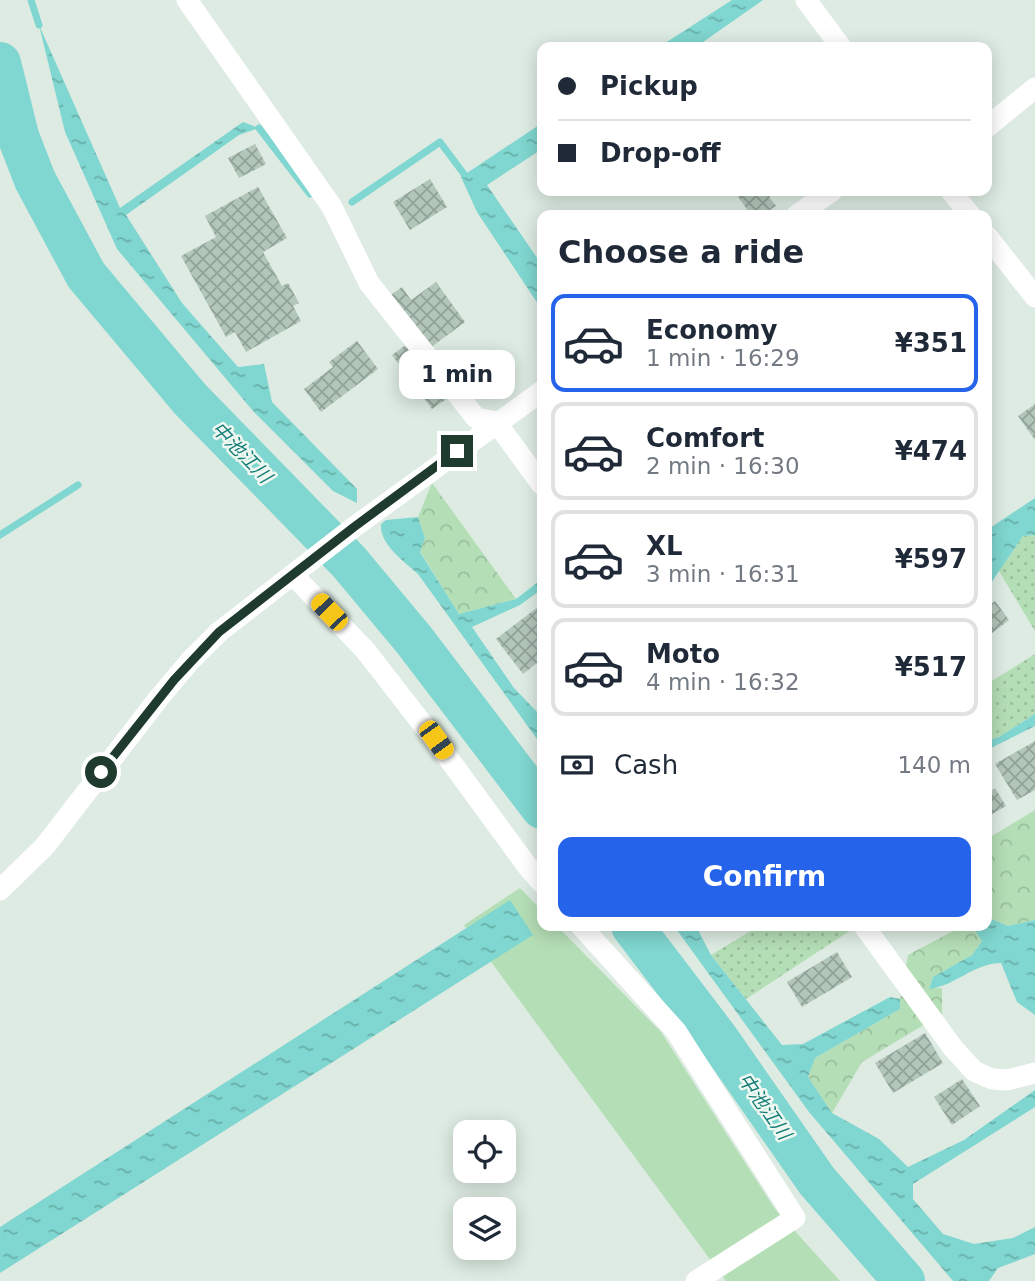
<!DOCTYPE html>
<html lang="en">
<head>
<meta charset="utf-8">
<style>
	:root { --surface:#fff; --page:#f2f2f3; --text:#1f2937; --muted:#747a83; --line:#e0e1e3; --accent:#2563eb }
	body { margin:0; font-family:"DejaVu Sans","Noto Sans JP",sans-serif; background:var(--page); color:var(--text); height:100vh; display:flex; flex-direction:column; font-size:26px; white-space:nowrap }
	* { box-sizing:border-box; margin:0 }
	p { font-size:23px; color:var(--muted) }
	.icon { flex:none; width:38px; height:38px; fill:none; stroke:currentColor; stroke-width:2; stroke-linecap:round; stroke-linejoin:round }
	.map { position:relative; flex:1; overflow:hidden }
	.drawer { position:absolute; left:537px; top:210px; width:455px; height:721px; display:flex; flex-direction:column; background:var(--surface); border-radius:14px; box-shadow:0 4px 18px #0003 }
	.drawer>* { flex:none }
	.banner { position:absolute; left:537px; top:42px; width:455px; height:154px; border-radius:14px; box-shadow:0 4px 18px #0003; display:grid; align-content:center; height:154px; padding:0 21px; background:var(--surface) }
	.fabs { position:absolute; left:453px; top:1120px; display:grid; gap:14px }
	.fabs a { display:grid; place-items:center; width:63px; height:63px; border-radius:14px; background:var(--surface); box-shadow:0 4px 18px #0003; font-size:35px }
	.end { position:absolute; width:32px; height:32px; margin:-16px; border:9px solid #1e3b2d; background:#fff; box-shadow:0 0 0 4px #fff }
	.from { border-radius:50% }
	.bubble { position:absolute; height:49px; border-radius:14px; background:var(--surface); box-shadow:0 4px 18px #0003; font-size:23px; font-weight:700; line-height:49px; text-align:center }
	.car { position:absolute; width:21px; height:42px; margin:-21px -10px; border-radius:9px; box-shadow:0 0 5px 2px #0007; background:linear-gradient(#f5c518 24%,#345 0 40%,#f5c518 0 76%,#345 0 86%,#f5c518 0) }
	.banner b { display:flex; align-items:center; gap:24px; height:66px; font-size:26px }
	.banner b+b { border-top:2px solid var(--line) }
	.banner i { width:18px; height:18px; background:var(--text) }
	ul { padding:0; list-style:none }
	li { display:flex; align-items:center; gap:21px; height:98px; margin:0 14px 10px; padding:0 7px; border:4px solid var(--line); border-radius:14px }
	li div { flex:1 }
	li b { display:block; font-size:26px }
	li em { font-style:normal; font-weight:700 }
	li.selected { border-color:var(--accent) }
	li>.icon { width:63px; height:63px; stroke-width:1.5 }
	h2 { padding:0 21px; font-size:32px; line-height:84px }
	.pay { display:flex; align-items:center; gap:18px; height:77px; padding:0 21px; font-size:26px }
	.pay p { margin-inline-start:auto }
	.cta { display:flex; gap:14px; margin-top:auto; padding:14px 21px }
	.cta a { flex:1; height:80px; border-radius:14px; background:var(--accent); color:#fff; font-size:28px; font-weight:700; line-height:80px; text-align:center }
	.map>svg:first-child { display:block }
	.grass { fill:#b4deb6 }
	.forest { fill:url(#forest-crowns) }
	.garden { fill:url(#garden-dots) }
	.water { fill:url(#water-ripples) }
	.lines { fill:none; stroke-linecap:round; stroke-linejoin:round }
	.stream { stroke:#80d6d0; stroke-width:7 }
	.river { stroke:#80d6d0; stroke-width:42 }
	.building { fill:url(#building-cross-hatch) }
	.minor { stroke:#fff; stroke-width:21 }
	.route { stroke:#1e3b2d; stroke-width:9 }
	.labels { text-anchor:middle; dominant-baseline:central; stroke-width:5; stroke-linejoin:round; paint-order:stroke }
	.water-label { font-size:19px; font-style:italic; fill:#137c77; stroke:#eef7f0 }
</style>
</head>
<body>
<div class="map">
<svg width="1035" height="1281" viewBox="0 0 1035 1281">
	<defs>
		<pattern id="forest-crowns" width="20" height="18" patternUnits="userSpaceOnUse" patternTransform="scale(1.75)"><rect width="20" height="18" fill="#b4deb6"/><path d="M2 6a3 3 0 1 1 6 0M12 15a3 3 0 1 1 6 0" fill="none" stroke="#9abf9d"/></pattern>
		<pattern id="garden-dots" width="8" height="8" patternUnits="userSpaceOnUse" patternTransform="scale(1.75)"><rect width="8" height="8" fill="#b4deb6"/><path d="M2 2h.1M6 6h.1" fill="none" stroke="#9abf9d" stroke-width="1.8" stroke-linecap="round"/></pattern>
		<pattern id="water-ripples" width="26" height="14" patternUnits="userSpaceOnUse" patternTransform="scale(1.75)"><rect width="26" height="14" fill="#80d6d0"/><path d="M2 4q2-2 4 0t4 0M15 11q2-2 4 0t4 0" fill="none" stroke="#68afa9"/></pattern>
		<pattern id="building-cross-hatch" width="8" height="8" patternUnits="userSpaceOnUse" patternTransform="scale(1.75)"><rect width="8" height="8" fill="#b3c6ba"/><path d="M0 0l8 8M0 8l8-8" fill="none" stroke="#91a298"/></pattern>
	</defs>
	<rect width="100%" height="100%" fill="#ddebe2"/>
	<!-- grass -->
	<path class="grass" d="M 520,888 L 542,911 L 542,926 L 557,926 L 661,1032 L 775,1209 L 840,1281 L 726,1281 L 464,925 Z"/>
	<!-- forest -->
	<path class="forest" d="M 432,483 L 516,599 L 459,614 L 420,551 L 425,538 L 418,517 Z
		M 1035,810 L 1035,920 L 1008,926 L 987,917 L 987,839 Z
		M 950,926 L 972,926 L 982,941 L 972,955 L 933,977 L 929,988 L 942,988 L 942,1014 L 862,1062 L 832,1113 L 808,1077 L 815,1058 L 900,1009 L 900,999 L 908,955 L 953,931 Z"/>
	<!-- garden -->
	<path class="garden" d="M 1035,535 L 1035,631 L 999,571 L 1023,536 Z
		M 1035,654 L 1035,714 L 999,737 L 987,741 L 987,684 Z
		M 759,926 L 852,926 L 854,928 L 746,999 L 711,955 Z"/>
	<!-- water -->
	<path class="water" d="M 732,0 L 763,0 L 696,47 L 659,47 Z
		M 39,25 L 120,208 L 243,122 L 259,128 L 239,135 L 126,215 L 182,303 L 238,367 L 264,364 L 272,402 L 357,489 L 357,503 L 333,491 L 253,411 L 117,249 L 65,132 Z
		M 542,123 L 542,149 L 487,185 L 542,265 L 542,310 L 477,212 L 461,177 Z
		M 1035,498 L 1035,535 L 1023,536 L 987,589 L 987,530 Z
		M 418,517 L 425,538 L 420,552 L 459,614 L 516,599 L 542,579 L 542,589 L 520,605 L 472,627 L 514,688 L 542,717 L 542,746 L 418,574 C 405,562 379,544 381,524 L 386,520 Z
		M 1035,714 L 1035,726 L 987,750 L 987,741 L 999,737 Z
		M 510,900 L 533,935 L 0,1273 L 0,1227 Z
		M 987,917 L 1008,926 L 1035,920 L 1035,1015 L 1017,1002 L 1001,963 C 974,963 955,986 929,989 L 933,977 L 972,955 L 982,941 L 972,926 L 987,926 Z
		M 674,926 L 696,926 L 711,955 L 782,1045 L 803,1044 L 890,997 L 900,999 L 900,1009 L 815,1058 L 808,1077 L 832,1113 L 879,1139 L 908,1167 L 964,1140 L 1035,1090 L 1035,1107 L 913,1184 L 913,1199 L 943,1234 L 974,1244 L 1013,1238 L 1035,1227 L 1035,1254 L 998,1268 L 989,1281 L 953,1281 L 809,1112 Z"/>
	<g class="lines">
		<!-- stream -->
		<path class="stream" d="M 31,0 L 39,25
			M 259,128 L 310,194
			M 352,202 L 440,142 L 464,174
			M 0,535 L 78,485"/>
		<!-- river -->
		<path class="river" d="M 0,63 L 18,136 L 35,180 L 86,275 L 190,399 L 349,562 L 414,640 L 542,808
			M 632,926 L 718,1039 L 817,1181 L 904,1281"/>
	</g>
	<!-- building -->
	<path class="building" d="M 255,144 L 266,164 L 239,178 L 228,158 Z
		M 430,179 L 447,207 L 410,230 L 393,202 Z
		M 258,187 L 287,238 L 263,252 L 282,286 L 288,283 L 299,303 L 293,306 L 301,321 L 246,352 L 235,332 L 226,337 L 181,256 L 216,237 L 205,216 Z
		M 734,191 L 778,191 L 769,197 L 776,206 L 762,215 L 751,215 Z
		M 436,282 L 465,322 L 430,348 L 391,295 L 402,287 L 411,300 Z
		M 357,341 L 378,369 L 321,412 L 304,389 L 333,367 L 329,362 Z
		M 407,344 L 448,398 L 432,409 L 392,355 Z
		M 1035,404 L 1035,440 L 1018,416 Z
		M 995,601 L 1009,620 L 987,637 L 987,607 Z
		M 542,604 L 542,659 L 523,674 L 496,639 Z
		M 1035,741 L 1035,790 L 1017,800 L 995,764 Z
		M 995,788 L 1006,806 L 987,817 L 987,793 Z
		M 837,952 L 852,977 L 802,1007 L 787,982 Z
		M 925,1033 L 943,1063 L 893,1093 L 875,1063 Z
		M 962,1079 L 980,1106 L 952,1125 L 934,1097 Z"/>
	<g class="lines">
		<!-- minor -->
		<path class="minor" d="M 187,0 L 332,207 L 369,283 L 476,418 L 496,422 L 542,485
			M 806,0 L 841,47
			M 987,127 L 1035,88
			M 951,191 L 970,215
			M 797,215 L 832,191
			M 987,236 L 1035,297
			M 293,575 L 365,650 L 435,740 L 528,867 L 542,883
			M 0,890 L 45,846 L 158,699 L 190,661 L 219,632 L 354,527 L 542,391
			M 581,926 L 676,1031 L 795,1218 L 696,1281
			M 864,926 L 953,1048 L 974,1071 L 992,1079 L 1007,1080 L 1035,1073"/>
	</g>
	<g class="lines">
		<!-- route -->
		<path class="route" d="M 101,772 L 174,680 L 219,632 L 354,527 L 457,451"/>
	</g>
	<g class="labels">
		<!-- water labels -->
		<g class="water-label">
			<text transform="translate(242 452) rotate(46)">中池江川</text>
			<text transform="translate(765 1106) rotate(55)">中池江川</text>
		</g>
	</g>
</svg>
<div class="fabs">
<a><svg class="icon" aria-label="locate" viewBox="0 0 24 24"><circle cx="12" cy="12" r="6"/><path d="M12 2v4M12 18v4M2 12h4M18 12h4"/></svg></a>
<a><svg class="icon" aria-label="layers" viewBox="0 0 24 24"><path d="M12 4l9 5-9 5-9-5zM3 14l9 5 9-5"/></svg></a>
</div>
<i class="end from" style="left:101px;top:772px"></i>
<i class="end" style="left:457px;top:451px"></i>
<div class="bubble" style="left:399px;top:350px;width:116px">1 min</div>
<i class="car" style="left:329px;top:612px;rotate:316deg"></i>
<i class="car" style="left:436px;top:740px;rotate:144deg"></i>
<div class="banner">
<b><i class="from"></i>Pickup</b>
<b><i></i>Drop-off</b>
</div>
<section class="drawer">
<h2>Choose a ride</h2>
<ul>
<li class="selected"><svg class="icon" aria-label="car" viewBox="0 0 24 24"><path d="M5 17H2v-5l4-1 3-4h7l3 4 3 1v5h-3M9 17h6M6 11h13"/><circle cx="7" cy="17" r="2"/><circle cx="17" cy="17" r="2"/></svg><div><b>Economy</b><p>1 min · 16:29</p></div><em>¥351</em></li>
<li><svg class="icon" aria-label="car" viewBox="0 0 24 24"><path d="M5 17H2v-5l4-1 3-4h7l3 4 3 1v5h-3M9 17h6M6 11h13"/><circle cx="7" cy="17" r="2"/><circle cx="17" cy="17" r="2"/></svg><div><b>Comfort</b><p>2 min · 16:30</p></div><em>¥474</em></li>
<li><svg class="icon" aria-label="car" viewBox="0 0 24 24"><path d="M5 17H2v-5l4-1 3-4h7l3 4 3 1v5h-3M9 17h6M6 11h13"/><circle cx="7" cy="17" r="2"/><circle cx="17" cy="17" r="2"/></svg><div><b>XL</b><p>3 min · 16:31</p></div><em>¥597</em></li>
<li><svg class="icon" aria-label="car" viewBox="0 0 24 24"><path d="M5 17H2v-5l4-1 3-4h7l3 4 3 1v5h-3M9 17h6M6 11h13"/><circle cx="7" cy="17" r="2"/><circle cx="17" cy="17" r="2"/></svg><div><b>Moto</b><p>4 min · 16:32</p></div><em>¥517</em></li>
</ul>
<div class="pay"><svg class="icon" aria-label="cash" viewBox="0 0 24 24"><path d="M3 7h18v10H3z"/><circle cx="12" cy="12" r="2"/></svg>Cash<p>140 m</p></div>
<div class="cta"><a>Confirm</a></div>
</section>
</div>
</body>
</html>
